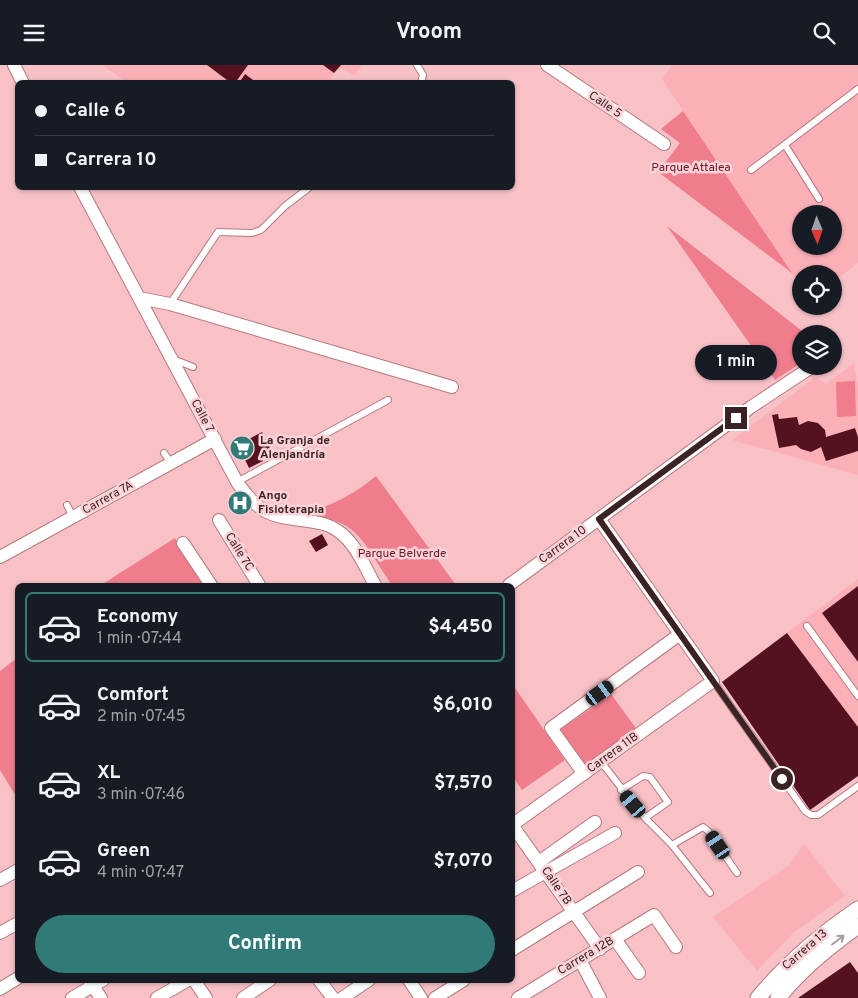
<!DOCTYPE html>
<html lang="en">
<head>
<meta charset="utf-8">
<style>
	:root { --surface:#171b24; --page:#242831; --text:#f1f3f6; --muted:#9ea1a6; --line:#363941; --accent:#307a78 }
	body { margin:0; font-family:Overpass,sans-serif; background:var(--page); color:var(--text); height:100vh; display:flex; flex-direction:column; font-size:19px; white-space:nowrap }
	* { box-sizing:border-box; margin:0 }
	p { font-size:16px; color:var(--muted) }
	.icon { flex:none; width:28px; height:28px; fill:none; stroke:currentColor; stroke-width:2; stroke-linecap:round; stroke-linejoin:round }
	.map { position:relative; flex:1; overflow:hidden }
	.side { position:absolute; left:15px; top:518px; width:500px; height:400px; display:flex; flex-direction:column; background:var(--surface); border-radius:8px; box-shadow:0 1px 4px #0004 }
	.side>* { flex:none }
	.guide { position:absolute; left:15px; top:15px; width:500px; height:110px; border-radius:8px; box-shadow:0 1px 4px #0004; display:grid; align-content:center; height:110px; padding:0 20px; background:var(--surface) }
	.needle { width:32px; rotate:178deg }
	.tools { position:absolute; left:792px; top:140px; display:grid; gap:10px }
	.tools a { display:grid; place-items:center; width:50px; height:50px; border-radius:50%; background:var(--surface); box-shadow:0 1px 4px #0004; font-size:25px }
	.end { position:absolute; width:22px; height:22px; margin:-11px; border:6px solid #3b2225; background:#fff; box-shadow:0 0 0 2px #fff }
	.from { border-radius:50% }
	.bubble { position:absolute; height:35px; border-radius:18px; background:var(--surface); box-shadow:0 1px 4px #0004; font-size:16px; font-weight:700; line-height:35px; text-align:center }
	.car { position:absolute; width:15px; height:30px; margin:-15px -8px; border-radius:6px; box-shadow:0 0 4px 1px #0007; background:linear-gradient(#222 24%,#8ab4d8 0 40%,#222 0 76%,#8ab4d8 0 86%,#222 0) }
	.guide b { display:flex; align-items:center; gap:18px; height:48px; font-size:19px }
	.guide b+b { border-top:1px solid var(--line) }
	.guide i { width:12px; height:12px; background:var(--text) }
	ul { padding:9px 0 0; list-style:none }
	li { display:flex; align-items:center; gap:15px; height:70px; margin:0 10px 8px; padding:0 10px; border:2px solid transparent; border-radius:8px }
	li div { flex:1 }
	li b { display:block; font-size:19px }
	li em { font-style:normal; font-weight:700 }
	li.current { border-color:var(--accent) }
	li>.icon { width:45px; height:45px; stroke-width:1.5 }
	.primary-button { display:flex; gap:10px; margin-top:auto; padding:10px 20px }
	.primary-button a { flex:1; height:58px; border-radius:30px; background:var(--accent); color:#fff; font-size:20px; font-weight:700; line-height:58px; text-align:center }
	header { display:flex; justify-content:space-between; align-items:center; height:65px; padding:0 20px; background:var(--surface); font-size:22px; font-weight:700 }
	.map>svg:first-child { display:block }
	.built { fill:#fbb0b7; fill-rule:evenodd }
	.green { fill:#f07d8c }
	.building { fill:#541221 }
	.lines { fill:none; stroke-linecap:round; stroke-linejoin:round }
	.service-casing { stroke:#b6787f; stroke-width:8 }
	.minor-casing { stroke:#b6787f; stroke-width:14 }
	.tertiary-casing { stroke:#b6787f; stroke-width:17 }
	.service { stroke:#fff; stroke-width:6 }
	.minor { stroke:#fff; stroke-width:12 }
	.tertiary { stroke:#fff; stroke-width:15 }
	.oneway { stroke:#a79c9d }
	.route { stroke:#3b2225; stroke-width:6 }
	.labels { text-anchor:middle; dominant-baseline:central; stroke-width:5; stroke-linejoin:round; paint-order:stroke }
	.street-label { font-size:12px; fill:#3b2225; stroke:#fcd2d6 }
	.park-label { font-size:12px; fill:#681628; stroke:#fcd2d6 }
	.poi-label { font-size:12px; font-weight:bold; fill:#3b2225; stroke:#fcd2d6; text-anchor:start }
</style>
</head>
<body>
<header><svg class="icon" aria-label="menu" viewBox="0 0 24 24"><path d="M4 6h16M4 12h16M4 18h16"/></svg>Vroom<svg class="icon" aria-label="search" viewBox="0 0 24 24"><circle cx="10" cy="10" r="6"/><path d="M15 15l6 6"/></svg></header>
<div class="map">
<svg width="858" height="933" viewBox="0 0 858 933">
	<rect width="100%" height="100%" fill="#f7c1c6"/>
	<!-- built -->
	<path class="built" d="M 102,0 L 362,0 L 354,11 L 339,2 L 327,18 L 126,17 Z
		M 672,0 L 858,0 L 858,198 L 834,216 L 834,209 L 801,209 L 801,218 L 796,215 L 662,14 ZM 801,149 L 834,149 L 834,181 L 801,181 Z
		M 854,298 L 858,321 L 858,410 L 732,375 L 815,312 L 826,319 Z
		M 858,514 L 858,711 L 722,617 Z
		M 804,779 L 845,831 L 793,868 L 757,906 L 713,852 L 789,800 Z"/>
	<!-- green -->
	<path class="green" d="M 683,46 L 792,208 L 658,107 L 680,78 L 661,64 Z
		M 667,161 L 806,269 L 801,269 L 801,298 L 775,315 Z
		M 855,316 L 856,351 L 837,352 L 836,317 Z
		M 376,411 L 456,520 L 392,520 C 359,472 359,452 295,450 C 324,445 354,430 376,411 Z
		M 175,473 L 205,520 L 101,520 Z
		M 17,593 L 17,733 L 0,705 L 0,606 Z
		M 513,620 L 565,695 L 522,725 L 513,712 Z
		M 611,629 L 638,666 L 587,702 L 560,665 Z"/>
	<!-- building -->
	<path class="building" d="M 207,0 L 248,0 L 235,18 L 231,18 Z
		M 323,0 L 341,0 L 334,8 Z
		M 245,9 L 257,18 L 239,18 Z
		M 778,349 L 779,354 L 797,352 L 799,360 L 808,356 L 818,358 L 825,365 L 826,372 L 855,363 L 858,372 L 858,386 L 826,396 L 821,382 L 811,387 L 801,384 L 796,380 L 779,383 L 772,350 Z
		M 262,367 L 271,385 L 261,391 L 263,396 L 249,403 L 238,380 Z
		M 322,469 L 328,480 L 316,487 L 309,476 Z
		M 858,521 L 858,597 L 822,548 Z
		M 787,568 L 858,662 L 858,711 L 810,745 L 722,617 Z
		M 850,897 L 858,908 L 858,933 L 798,933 Z"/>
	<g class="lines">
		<defs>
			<path id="service" d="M 417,0 L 423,10 L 421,18
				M 785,80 L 819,134
				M 751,105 L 858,24
				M 170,239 L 218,167 L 252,168 L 261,165 L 285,141 L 310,122
				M 173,294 L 193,302
				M 164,388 L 171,398
				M 237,417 L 388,335
				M 67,440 L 73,452
				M 807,561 L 858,631
				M 713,616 L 805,746 L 811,750 L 818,750 L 858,721
				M 601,697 L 645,753 L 672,780 L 703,762 L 708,766 L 737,808
				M 621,725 L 643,711 L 650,712 L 668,737 L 645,753
				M 672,780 L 710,828"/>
			<path id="minor" d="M 14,0 L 23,18
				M 547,0 L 664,79
				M 80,122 L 237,417 C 260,450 270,451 308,456 C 319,458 329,459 338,466 C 355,477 365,502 375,520
				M 139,233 L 170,239 L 452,322
				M 219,455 L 259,520
				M 183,478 L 211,520
				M 0,492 L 215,374
				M 509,520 L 751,342 L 813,301
				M 584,709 L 551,663 L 680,569
				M 512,760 L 713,616 L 599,454
				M 512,760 L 600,884
				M 539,797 L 595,757
				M 0,815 L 18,805
				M 512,826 L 615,768
				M 0,868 L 18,858
				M 615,874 L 639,908
				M 512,885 L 638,807
				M 580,895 L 600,933
				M 89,915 L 101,933
				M 194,915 L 206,933
				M 319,915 L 333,933
				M 409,915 L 421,933
				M 0,924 L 18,913
				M 72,933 L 103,915
				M 157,933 L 188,915
				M 243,933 L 270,915
				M 342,933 L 369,915
				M 435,933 L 464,915
				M 518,933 L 654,850 L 676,882"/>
			<path id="tertiary" d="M 758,933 C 787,898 820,870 858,844
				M 778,933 C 801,904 828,882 858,861"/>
		</defs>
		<!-- service casing -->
		<use href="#service" class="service-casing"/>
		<!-- minor casing -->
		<use href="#minor" class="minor-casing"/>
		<!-- tertiary casing -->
		<use href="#tertiary" class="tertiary-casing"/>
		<!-- service -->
		<use href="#service" class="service"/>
		<!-- minor -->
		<use href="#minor" class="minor"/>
		<!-- tertiary -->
		<use href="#tertiary" class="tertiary"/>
	</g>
	<!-- one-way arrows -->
	<defs><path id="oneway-shaft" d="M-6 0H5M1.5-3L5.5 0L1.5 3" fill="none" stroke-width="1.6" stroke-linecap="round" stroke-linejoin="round" transform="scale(1.25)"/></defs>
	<use class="oneway" href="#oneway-shaft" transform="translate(838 875) rotate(-37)"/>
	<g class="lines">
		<!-- route -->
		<path class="route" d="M 736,353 L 599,454 L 782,714"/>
	</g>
	<!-- icons -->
	<defs>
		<symbol id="supermarket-disc" viewBox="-11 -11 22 22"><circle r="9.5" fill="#307a78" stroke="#fcd2d6"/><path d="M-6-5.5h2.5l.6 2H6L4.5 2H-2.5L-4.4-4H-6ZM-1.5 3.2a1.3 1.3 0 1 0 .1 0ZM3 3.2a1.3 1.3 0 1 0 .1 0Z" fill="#fff"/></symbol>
		<symbol id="hospital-disc" viewBox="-11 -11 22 22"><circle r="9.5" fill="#307a78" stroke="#fcd2d6"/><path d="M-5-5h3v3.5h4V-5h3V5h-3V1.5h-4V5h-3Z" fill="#fff"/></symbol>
	</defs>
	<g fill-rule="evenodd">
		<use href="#supermarket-disc" x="228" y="369" width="28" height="28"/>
		<use href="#hospital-disc" x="226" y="424" width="28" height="28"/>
	</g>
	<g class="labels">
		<!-- street labels -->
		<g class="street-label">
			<text transform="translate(605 40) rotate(34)">Calle 5</text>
			<text transform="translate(202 351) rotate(62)">Calle 7</text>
			<text transform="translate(108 433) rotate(-29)">Carrera 7A</text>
			<text transform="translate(563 480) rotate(-36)">Carrera 10</text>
			<text transform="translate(239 487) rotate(58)">Calle 7C</text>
			<text transform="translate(613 688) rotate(-36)">Carrera 11B</text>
			<text transform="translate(556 821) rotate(55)">Calle 7B</text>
			<text transform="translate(805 885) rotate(-41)">Carrera 13</text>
			<text transform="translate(586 891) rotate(-31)">Carrera 12B</text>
		</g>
		<!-- park labels -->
		<g class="park-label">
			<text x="691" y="103">Parque Attalea</text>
			<text x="402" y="489">Parque Belverde</text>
		</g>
		<!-- poi labels -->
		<g class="poi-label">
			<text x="260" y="376">La Granja de<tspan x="260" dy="14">Alenjandría</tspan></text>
			<text x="258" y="431">Ango<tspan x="258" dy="14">Fisioterapia</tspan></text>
		</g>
	</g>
</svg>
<div class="tools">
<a><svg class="needle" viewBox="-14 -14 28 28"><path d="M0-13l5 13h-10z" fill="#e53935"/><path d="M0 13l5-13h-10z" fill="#9ea1a6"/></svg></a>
<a><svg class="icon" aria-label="locate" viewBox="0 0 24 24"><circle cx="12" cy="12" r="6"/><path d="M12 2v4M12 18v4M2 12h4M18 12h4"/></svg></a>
<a><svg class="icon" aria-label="layers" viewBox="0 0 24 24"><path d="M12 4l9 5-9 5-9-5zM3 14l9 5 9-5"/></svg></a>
</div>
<i class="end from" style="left:782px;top:714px"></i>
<i class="end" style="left:736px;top:353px"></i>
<div class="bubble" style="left:695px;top:280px;width:82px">1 min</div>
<i class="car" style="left:600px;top:628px;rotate:54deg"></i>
<i class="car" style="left:633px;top:739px;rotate:320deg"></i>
<i class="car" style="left:718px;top:780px;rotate:326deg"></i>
<div class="guide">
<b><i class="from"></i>Calle 6</b>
<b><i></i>Carrera 10</b>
</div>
<section class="side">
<ul>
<li class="current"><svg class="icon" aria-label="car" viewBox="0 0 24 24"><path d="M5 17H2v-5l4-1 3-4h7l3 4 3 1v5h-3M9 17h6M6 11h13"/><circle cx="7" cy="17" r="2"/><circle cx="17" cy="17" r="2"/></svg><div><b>Economy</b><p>1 min · 07:44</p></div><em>$4,450</em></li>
<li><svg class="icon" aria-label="car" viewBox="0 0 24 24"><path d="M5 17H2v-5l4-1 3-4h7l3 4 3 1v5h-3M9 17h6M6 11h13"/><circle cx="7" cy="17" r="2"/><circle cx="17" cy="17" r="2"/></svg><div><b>Comfort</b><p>2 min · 07:45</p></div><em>$6,010</em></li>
<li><svg class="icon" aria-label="car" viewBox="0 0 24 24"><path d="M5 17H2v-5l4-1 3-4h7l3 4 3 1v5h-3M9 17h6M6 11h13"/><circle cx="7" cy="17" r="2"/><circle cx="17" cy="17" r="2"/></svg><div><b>XL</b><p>3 min · 07:46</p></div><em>$7,570</em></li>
<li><svg class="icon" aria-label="car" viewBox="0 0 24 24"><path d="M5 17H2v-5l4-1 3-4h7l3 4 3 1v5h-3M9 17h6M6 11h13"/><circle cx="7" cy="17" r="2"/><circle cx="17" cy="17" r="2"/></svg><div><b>Green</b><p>4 min · 07:47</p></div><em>$7,070</em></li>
</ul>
<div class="primary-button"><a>Confirm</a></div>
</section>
</div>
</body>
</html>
